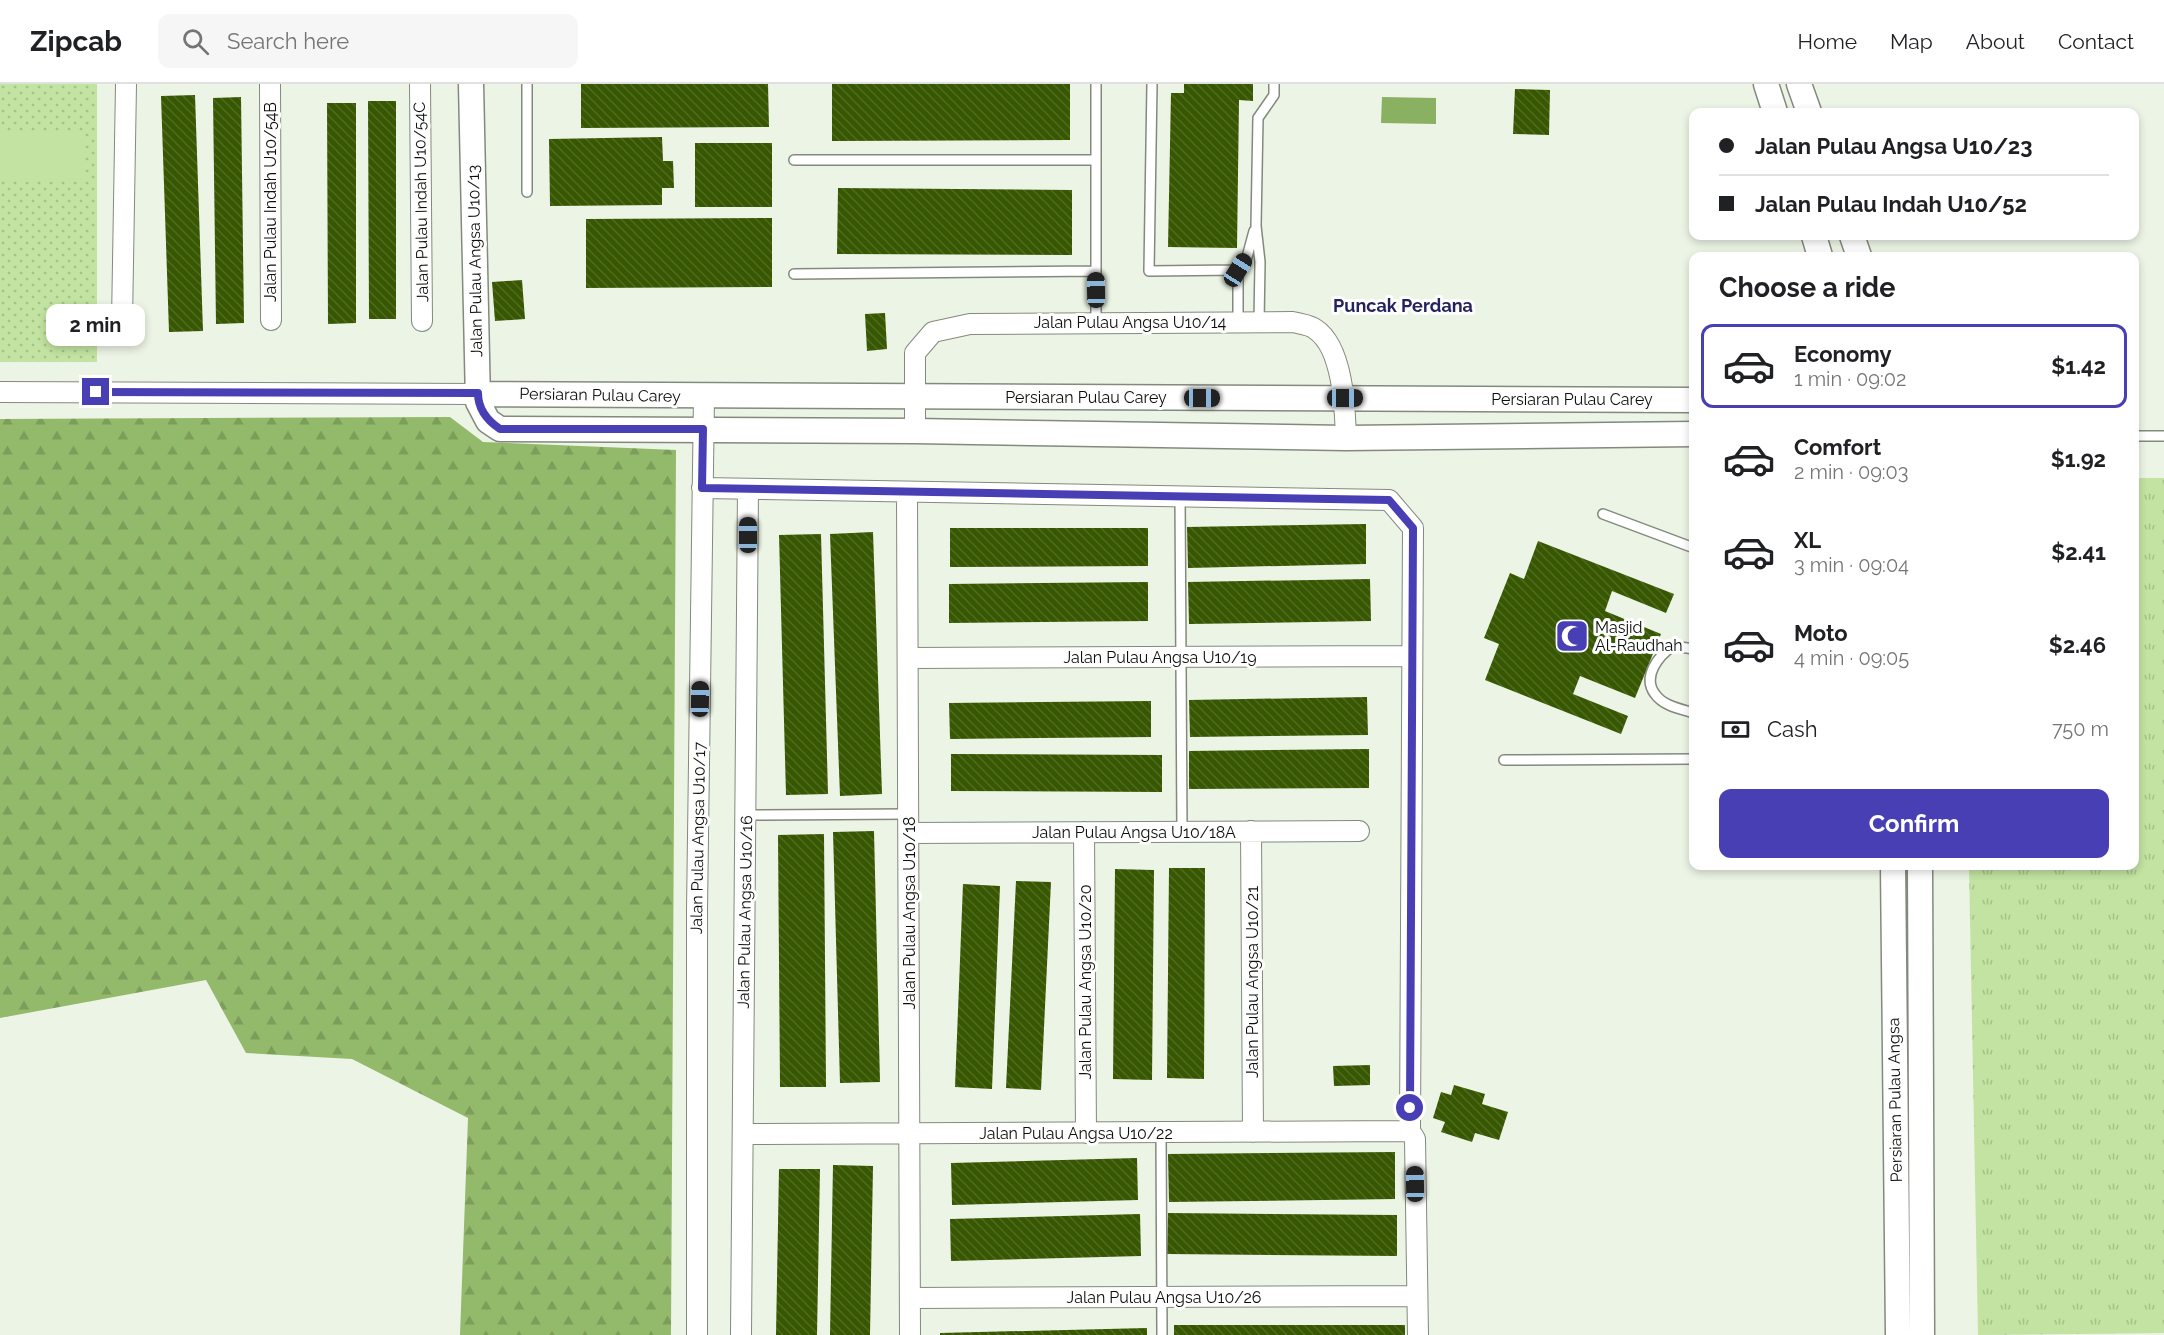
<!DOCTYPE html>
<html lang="en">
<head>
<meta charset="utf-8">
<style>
	:root { --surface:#fff; --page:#f6f6f6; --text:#202124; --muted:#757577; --line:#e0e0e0; --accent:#483fb5 }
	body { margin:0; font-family:Raleway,sans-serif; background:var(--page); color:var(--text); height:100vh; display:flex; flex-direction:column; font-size:22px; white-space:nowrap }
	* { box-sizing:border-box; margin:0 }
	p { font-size:20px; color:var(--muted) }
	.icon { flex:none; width:33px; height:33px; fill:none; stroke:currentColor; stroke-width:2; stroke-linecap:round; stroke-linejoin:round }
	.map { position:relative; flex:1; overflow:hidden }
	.side { position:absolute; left:1689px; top:168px; width:450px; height:618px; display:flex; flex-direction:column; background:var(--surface); border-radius:12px; box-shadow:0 3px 9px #0003 }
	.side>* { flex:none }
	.guide { position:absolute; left:1689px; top:24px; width:450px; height:132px; border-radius:12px; box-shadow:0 3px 9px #0003; display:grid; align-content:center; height:132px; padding:0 30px; background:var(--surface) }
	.end { position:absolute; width:27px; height:27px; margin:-14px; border:8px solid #483fb5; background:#fff; box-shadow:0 0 0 3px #fff }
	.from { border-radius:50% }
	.bubble { position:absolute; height:42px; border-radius:12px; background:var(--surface); box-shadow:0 3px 9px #0003; font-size:20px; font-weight:700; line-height:42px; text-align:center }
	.car { position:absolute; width:18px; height:36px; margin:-18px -9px; border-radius:8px; box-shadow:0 0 4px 2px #0007; background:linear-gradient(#222 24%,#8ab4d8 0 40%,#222 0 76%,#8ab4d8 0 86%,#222 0) }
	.guide b { display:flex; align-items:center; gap:21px; height:57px; font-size:22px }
	.guide b+b { border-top:2px solid var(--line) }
	.guide i { width:15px; height:15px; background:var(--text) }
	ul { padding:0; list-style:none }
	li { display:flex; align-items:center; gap:18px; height:84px; margin:0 12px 9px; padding:0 18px; border:3px solid transparent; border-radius:12px }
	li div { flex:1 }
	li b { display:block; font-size:22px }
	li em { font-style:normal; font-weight:700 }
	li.selected { border-color:var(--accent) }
	li>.icon { width:54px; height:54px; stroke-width:1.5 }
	h2 { padding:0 30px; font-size:27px; line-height:72px }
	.pay { display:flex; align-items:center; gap:15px; height:66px; padding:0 30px; font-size:22px }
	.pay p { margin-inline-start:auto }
	.action { display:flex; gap:12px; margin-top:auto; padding:12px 30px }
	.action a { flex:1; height:69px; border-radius:12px; background:var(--accent); color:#fff; font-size:24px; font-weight:700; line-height:69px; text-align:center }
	header { display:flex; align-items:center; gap:36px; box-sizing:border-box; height:84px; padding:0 30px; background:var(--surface); border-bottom:2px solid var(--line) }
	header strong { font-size:28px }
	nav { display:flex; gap:33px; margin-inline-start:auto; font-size:21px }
	.search { width:420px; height:54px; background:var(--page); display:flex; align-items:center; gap:15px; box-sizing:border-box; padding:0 21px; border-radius:12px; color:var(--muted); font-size:22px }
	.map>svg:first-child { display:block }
	.grass { fill:url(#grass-tufts) }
	.forest { fill:url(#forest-firs) }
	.park { fill:url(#park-dots) }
	.pitch { fill:#c2e3a1 }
	.water { fill:#8ab062 }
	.building { fill:url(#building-back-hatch) }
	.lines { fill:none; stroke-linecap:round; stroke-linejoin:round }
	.service-casing { stroke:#838a7d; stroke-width:12 }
	.minor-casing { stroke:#838a7d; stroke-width:22 }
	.tertiary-casing { stroke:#838a7d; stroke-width:27 }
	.service { stroke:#fff; stroke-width:9 }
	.minor { stroke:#fff; stroke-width:20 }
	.tertiary { stroke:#fff; stroke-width:24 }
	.route { stroke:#483fb5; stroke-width:8 }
	.labels { text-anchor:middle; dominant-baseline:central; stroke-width:6; stroke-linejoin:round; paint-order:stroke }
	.street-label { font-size:16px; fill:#0b0e09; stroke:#fefefe }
	.poi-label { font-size:16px; fill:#0b0e09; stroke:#fefefe; text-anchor:start }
	.neighbourhood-label { font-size:18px; font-weight:bold; fill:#25235d; stroke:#fefefe }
</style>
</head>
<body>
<header>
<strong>Zipcab</strong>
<div class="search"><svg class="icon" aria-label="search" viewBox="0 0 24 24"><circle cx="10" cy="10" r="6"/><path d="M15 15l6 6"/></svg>Search here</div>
<nav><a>Home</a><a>Map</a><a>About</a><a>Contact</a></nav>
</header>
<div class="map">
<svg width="2164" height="1251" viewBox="0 0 2164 1251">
	<defs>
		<pattern id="grass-tufts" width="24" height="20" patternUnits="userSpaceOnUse" patternTransform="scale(1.5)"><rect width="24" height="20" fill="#c2e3a1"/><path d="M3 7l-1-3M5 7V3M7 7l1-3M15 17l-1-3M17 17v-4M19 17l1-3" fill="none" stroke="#a5c289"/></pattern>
		<pattern id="forest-firs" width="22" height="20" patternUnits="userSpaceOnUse" patternTransform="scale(1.5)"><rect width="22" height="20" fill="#93b96b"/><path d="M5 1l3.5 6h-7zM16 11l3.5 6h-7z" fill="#7d9e5b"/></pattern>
		<pattern id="park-dots" width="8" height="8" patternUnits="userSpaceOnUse" patternTransform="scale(1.5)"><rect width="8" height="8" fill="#c2e3a1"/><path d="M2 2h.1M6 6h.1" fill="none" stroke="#a5c289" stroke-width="1.8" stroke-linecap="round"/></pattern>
		<pattern id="building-back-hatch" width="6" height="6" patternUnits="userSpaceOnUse" patternTransform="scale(1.5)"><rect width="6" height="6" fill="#375700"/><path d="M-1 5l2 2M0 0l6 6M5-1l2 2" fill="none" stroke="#506a24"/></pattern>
	</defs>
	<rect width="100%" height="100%" fill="#ecf4e5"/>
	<!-- grass -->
	<path class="grass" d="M 2135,394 L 2164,394 L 2164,1249 L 1978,1251 L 1969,782 L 2134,782 Z"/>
	<!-- forest -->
	<path class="forest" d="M 450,333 L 483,358 L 676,366 L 671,1251 L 460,1251 L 468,1034 L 352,975 L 246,969 L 206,896 L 0,934 L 0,335 Z"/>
	<!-- park -->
	<path class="park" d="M 0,0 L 97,0 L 97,278 L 0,278 Z"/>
	<!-- pitch -->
	<path class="pitch" d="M 83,47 L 84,94 L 0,96 L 0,48 Z"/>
	<!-- water -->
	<path class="water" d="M 1382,13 L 1436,14 L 1436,40 L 1381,39 Z"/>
	<!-- building -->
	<path class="building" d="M 581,0 L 768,0 L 769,43 L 581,44 Z
		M 832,0 L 1070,0 L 1070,56 L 832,57 Z
		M 1184,0 L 1253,0 L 1253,17 L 1239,16 L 1237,164 L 1168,163 L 1171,9 L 1184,9 Z
		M 1515,5 L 1550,6 L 1549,51 L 1513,50 Z
		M 195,11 L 203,247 L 169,248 L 161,12 Z
		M 241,13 L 244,239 L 216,240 L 213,14 Z
		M 368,17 L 396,17 L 396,235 L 369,235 Z
		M 327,19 L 356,19 L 356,239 L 328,240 Z
		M 662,53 L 663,77 L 673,77 L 674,104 L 662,104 L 662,121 L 550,122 L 549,55 Z
		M 695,59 L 772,59 L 772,123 L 695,123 Z
		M 838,104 L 1072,106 L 1072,171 L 837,170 Z
		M 772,134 L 772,203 L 586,204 L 586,135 Z
		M 522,196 L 525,235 L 495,237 L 492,198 Z
		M 885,229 L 887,265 L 867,267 L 865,230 Z
		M 1366,440 L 1366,480 L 1188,484 L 1187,443 Z
		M 950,444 L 1148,444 L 1148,482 L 950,483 Z
		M 873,448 L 882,710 L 840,712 L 830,450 Z
		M 821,450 L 828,710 L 786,711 L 779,451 Z
		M 1538,457 L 1674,510 L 1666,529 L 1612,507 L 1605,527 L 1661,550 L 1635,614 L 1580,592 L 1573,610 L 1628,632 L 1621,650 L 1485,596 L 1499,560 L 1484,554 L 1510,489 L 1524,495 Z
		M 1370,495 L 1371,537 L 1189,540 L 1188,498 Z
		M 1148,498 L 1148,537 L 949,539 L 949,500 Z
		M 1367,613 L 1368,651 L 1190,653 L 1189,616 Z
		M 1151,617 L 1151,653 L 950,655 L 949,619 Z
		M 1369,665 L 1369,704 L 1189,705 L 1189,667 Z
		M 951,670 L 1162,671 L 1162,708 L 951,707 Z
		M 874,747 L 880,998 L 840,999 L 833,748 Z
		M 824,750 L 826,1003 L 780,1003 L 778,751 Z
		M 1169,784 L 1205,784 L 1204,995 L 1167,994 Z
		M 1115,785 L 1154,786 L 1152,996 L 1113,995 Z
		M 1016,797 L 1051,798 L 1041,1006 L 1006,1004 Z
		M 963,800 L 1000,802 L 992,1005 L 955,1003 Z
		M 1370,981 L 1370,1001 L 1334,1002 L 1333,982 Z
		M 1454,1001 L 1485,1010 L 1482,1020 L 1508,1028 L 1499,1056 L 1475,1049 L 1472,1058 L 1441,1048 L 1445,1038 L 1433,1034 L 1441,1008 L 1451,1011 Z
		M 1395,1068 L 1395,1115 L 1169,1118 L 1168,1070 Z
		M 1137,1074 L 1138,1116 L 952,1121 L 951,1079 Z
		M 833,1081 L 873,1082 L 870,1251 L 830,1251 Z
		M 779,1085 L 820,1085 L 817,1251 L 776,1251 Z
		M 1168,1129 L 1397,1131 L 1397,1172 L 1167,1170 Z
		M 1140,1130 L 1141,1172 L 951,1177 L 950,1135 Z
		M 1174,1241 L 1405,1241 L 1405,1251 L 1174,1251 Z
		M 1147,1244 L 1147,1251 L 940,1251 L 940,1249 Z"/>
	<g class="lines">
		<defs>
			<path id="service" d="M 1096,0 L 1096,238
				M 1152,0 L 1149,187 L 1238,186
				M 794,76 L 1096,76
				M 527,108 L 527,0
				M 794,190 L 1096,187
				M 1238,238 L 1238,186 L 1247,173 L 1254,147
				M 1259,238 L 1260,178 L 1256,142 L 1258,34 L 1274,11 L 1274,0
				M 2134,352 L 2164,352
				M 1180,412 L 1182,748
				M 1603,430 L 1694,464
				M 1694,565 L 1673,562 C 1658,572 1642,593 1655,610 C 1663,622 1681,625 1694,629
				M 1504,676 L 1694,675
				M 746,731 L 908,730
				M 1161,1049 L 1162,1251"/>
			<path id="minor" d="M 270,0 L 271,236
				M 420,0 L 422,237
				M 122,238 L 126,0
				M 0,308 L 478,310
				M 915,347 L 915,269 L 933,248 L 970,240 L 1293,238 C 1300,240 1310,241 1315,245 C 1343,263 1345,324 1346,354
				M 702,404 L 1389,416 L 1413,444 L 1410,1047 L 1415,1055 L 1418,1251
				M 907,408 L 910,1251
				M 908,574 L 1412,572
				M 1251,747 L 1253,1048
				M 1084,748 L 1086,1049
				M 909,749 L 1359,747
				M 743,1050 L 1410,1047
				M 910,1214 L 1417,1212
				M 697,1251 L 697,826 L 704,312
				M 741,1251 L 748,405"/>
			<path id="tertiary" d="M 471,0 L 478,318 L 488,337 L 500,345 L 915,347 L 1346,354 L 1694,350
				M 1766,0 L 1775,28
				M 1799,0 L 1809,28
				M 1814,152 L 1820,172
				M 1852,152 L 1859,172
				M 478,310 L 1694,316
				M 1893,782 L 1898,1251
				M 1920,782 L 1922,1251"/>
		</defs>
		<!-- service casing -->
		<use href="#service" class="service-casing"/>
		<!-- minor casing -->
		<use href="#minor" class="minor-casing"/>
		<!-- tertiary casing -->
		<use href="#tertiary" class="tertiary-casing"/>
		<!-- service -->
		<use href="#service" class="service"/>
		<!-- minor -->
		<use href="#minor" class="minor"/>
		<!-- tertiary -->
		<use href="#tertiary" class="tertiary"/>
	</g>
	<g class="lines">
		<!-- route -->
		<path class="route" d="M 96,308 L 478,309 C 478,325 488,337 500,345 L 703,345 L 702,404 L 1389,416 L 1413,444 L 1410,1024"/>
	</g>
	<!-- icons -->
	<defs>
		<symbol id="mosque-square" viewBox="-11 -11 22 22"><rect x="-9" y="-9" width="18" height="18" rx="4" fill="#483fb5" stroke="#fefefe"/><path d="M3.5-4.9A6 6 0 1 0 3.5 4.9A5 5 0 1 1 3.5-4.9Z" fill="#fff"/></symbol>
	</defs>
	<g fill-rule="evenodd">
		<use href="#mosque-square" x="1553" y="533" width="38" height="38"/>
	</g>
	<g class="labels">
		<!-- street labels -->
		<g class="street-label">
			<text transform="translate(270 118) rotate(-90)">Jalan Pulau Indah U10/54B</text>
			<text transform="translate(421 118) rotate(-91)">Jalan Pulau Indah U10/54C</text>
			<text transform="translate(475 177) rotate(-91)">Jalan Pulau Angsa U10/13</text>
			<text x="1130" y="238">Jalan Pulau Angsa U10/14</text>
			<text transform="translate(600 311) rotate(1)">Persiaran Pulau Carey</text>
			<text x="1086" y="313">Persiaran Pulau Carey</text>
			<text x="1572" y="315">Persiaran Pulau Carey</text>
			<text x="1160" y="573">Jalan Pulau Angsa U10/19</text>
			<text x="1134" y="748">Jalan Pulau Angsa U10/18A</text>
			<text transform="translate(698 754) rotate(-89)">Jalan Pulau Angsa U10/17</text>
			<text transform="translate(745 828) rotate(-89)">Jalan Pulau Angsa U10/16</text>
			<text transform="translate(909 829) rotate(-90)">Jalan Pulau Angsa U10/18</text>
			<text transform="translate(1085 898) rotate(-90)">Jalan Pulau Angsa U10/20</text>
			<text transform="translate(1252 898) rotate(-90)">Jalan Pulau Angsa U10/21</text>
			<text transform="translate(1895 1016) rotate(-91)">Persiaran Pulau Angsa</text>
			<text x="1076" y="1049">Jalan Pulau Angsa U10/22</text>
			<text x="1164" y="1213">Jalan Pulau Angsa U10/26</text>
		</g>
		<!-- poi labels -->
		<g class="poi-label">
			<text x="1595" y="543">Masjid<tspan x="1595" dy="18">Al-Raudhah</tspan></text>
		</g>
		<!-- neighbourhood labels -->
		<g class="neighbourhood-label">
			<text x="1403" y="221">Puncak Perdana</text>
		</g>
	</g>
</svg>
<i class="end from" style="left:1410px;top:1024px"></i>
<i class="end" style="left:96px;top:308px"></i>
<div class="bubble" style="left:46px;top:220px;width:99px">2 min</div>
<i class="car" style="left:1238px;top:186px;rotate:32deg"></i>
<i class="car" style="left:1096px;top:206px;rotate:359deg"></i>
<i class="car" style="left:1202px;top:314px;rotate:90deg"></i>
<i class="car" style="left:1345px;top:314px;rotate:90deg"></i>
<i class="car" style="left:748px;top:451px;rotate:0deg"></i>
<i class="car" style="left:700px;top:615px;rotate:1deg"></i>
<i class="car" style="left:1415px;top:1100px;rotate:359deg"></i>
<div class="guide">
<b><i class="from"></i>Jalan Pulau Angsa U10/23</b>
<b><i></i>Jalan Pulau Indah U10/52</b>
</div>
<section class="side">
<h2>Choose a ride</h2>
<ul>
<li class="selected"><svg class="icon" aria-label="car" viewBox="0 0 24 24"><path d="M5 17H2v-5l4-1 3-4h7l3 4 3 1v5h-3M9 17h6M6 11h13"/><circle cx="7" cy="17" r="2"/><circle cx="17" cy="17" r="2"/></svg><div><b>Economy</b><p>1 min · 09:02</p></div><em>$1.42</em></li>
<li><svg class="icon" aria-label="car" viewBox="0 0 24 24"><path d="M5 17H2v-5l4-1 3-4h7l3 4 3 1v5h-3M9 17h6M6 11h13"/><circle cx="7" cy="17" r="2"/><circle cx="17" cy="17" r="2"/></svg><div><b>Comfort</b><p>2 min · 09:03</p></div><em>$1.92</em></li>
<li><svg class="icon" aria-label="car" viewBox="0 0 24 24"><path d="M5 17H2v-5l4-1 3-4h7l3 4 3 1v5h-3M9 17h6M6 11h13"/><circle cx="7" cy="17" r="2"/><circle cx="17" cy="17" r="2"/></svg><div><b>XL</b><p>3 min · 09:04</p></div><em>$2.41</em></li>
<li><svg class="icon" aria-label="car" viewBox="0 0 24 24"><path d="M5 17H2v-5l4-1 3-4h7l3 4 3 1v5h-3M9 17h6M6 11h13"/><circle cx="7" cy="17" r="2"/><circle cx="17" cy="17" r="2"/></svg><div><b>Moto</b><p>4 min · 09:05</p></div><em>$2.46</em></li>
</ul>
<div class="pay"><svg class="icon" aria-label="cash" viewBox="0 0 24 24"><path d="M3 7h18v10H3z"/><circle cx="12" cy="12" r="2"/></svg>Cash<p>750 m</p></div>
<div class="action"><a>Confirm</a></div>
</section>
</div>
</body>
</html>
